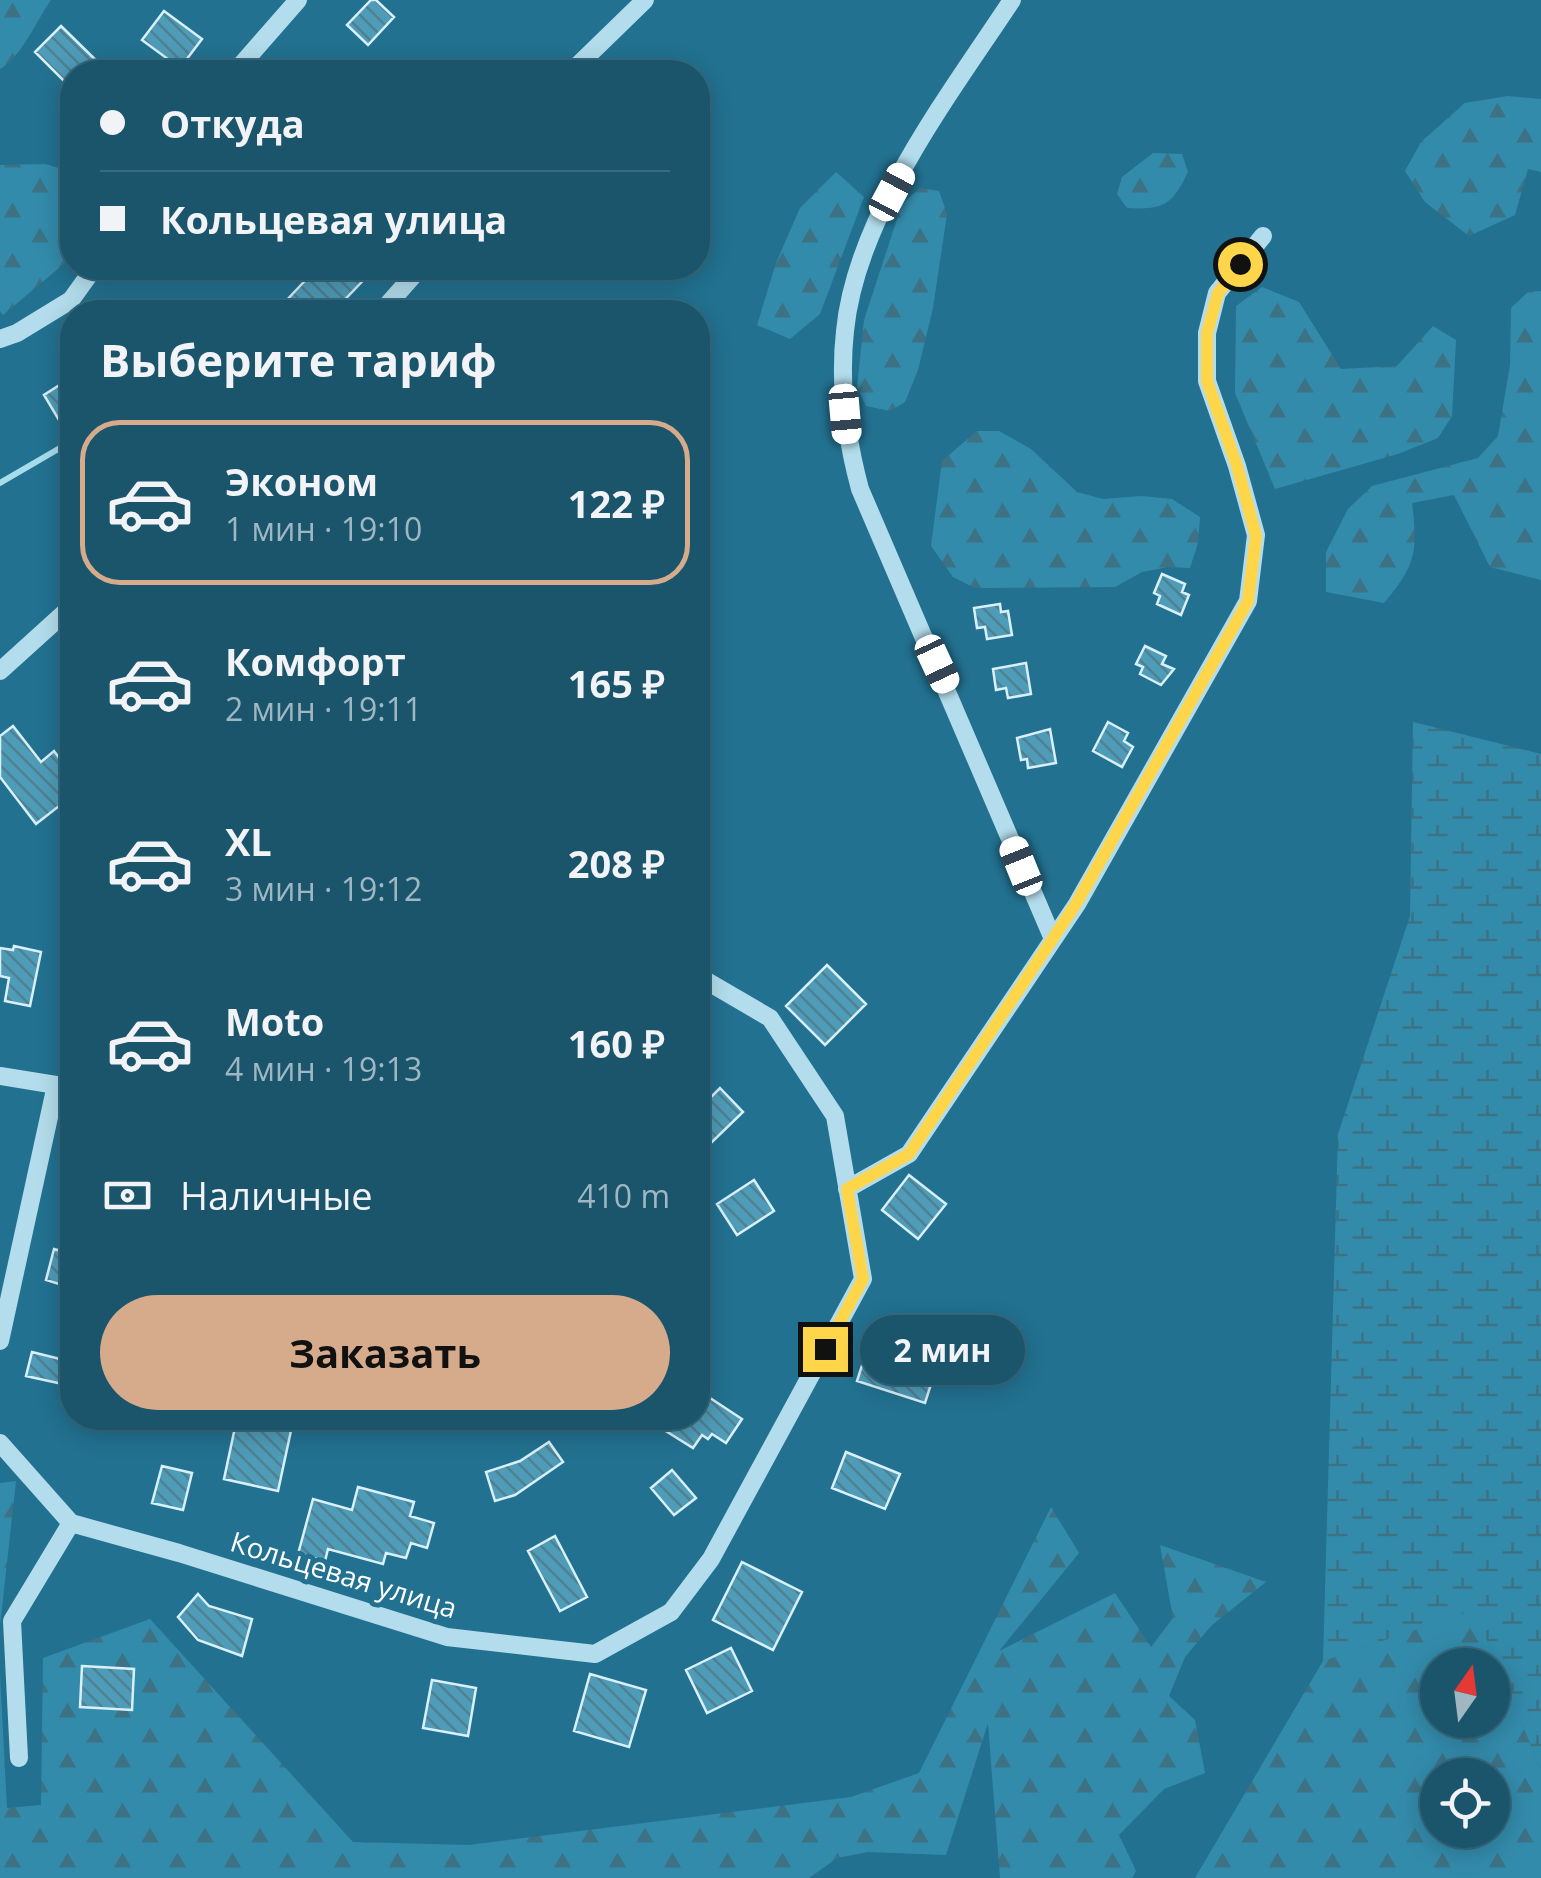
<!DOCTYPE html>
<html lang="ru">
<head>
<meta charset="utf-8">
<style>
	:root { --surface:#1a556c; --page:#275e74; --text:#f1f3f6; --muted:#9fb7c2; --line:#386b7f; --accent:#d6ab8b }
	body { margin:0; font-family:"Open Sans",sans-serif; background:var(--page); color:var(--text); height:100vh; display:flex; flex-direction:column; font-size:38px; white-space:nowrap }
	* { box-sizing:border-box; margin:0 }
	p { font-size:32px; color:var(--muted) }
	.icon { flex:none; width:55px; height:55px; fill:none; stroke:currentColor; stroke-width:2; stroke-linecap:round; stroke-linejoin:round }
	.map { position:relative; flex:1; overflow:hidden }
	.drawer { position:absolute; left:60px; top:300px; width:650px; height:1130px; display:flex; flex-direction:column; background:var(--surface); border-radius:40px; box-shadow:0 5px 25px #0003,0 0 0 2px var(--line) }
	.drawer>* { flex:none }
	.hud { position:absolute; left:60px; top:60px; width:650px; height:220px; border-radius:40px; box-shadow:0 5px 25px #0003,0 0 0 2px var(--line); display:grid; align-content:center; height:220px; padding:0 40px; background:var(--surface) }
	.needle { width:65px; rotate:14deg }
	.buttons { position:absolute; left:1420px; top:1648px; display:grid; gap:20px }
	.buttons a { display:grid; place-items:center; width:90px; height:90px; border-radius:50%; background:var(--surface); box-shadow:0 5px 25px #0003,0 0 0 2px var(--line); font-size:50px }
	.end { position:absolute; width:45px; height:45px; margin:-22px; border:12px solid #ffd54a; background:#111; box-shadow:0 0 0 5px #111 }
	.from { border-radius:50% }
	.bubble { position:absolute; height:70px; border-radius:35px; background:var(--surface); box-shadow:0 5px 25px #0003,0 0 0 2px var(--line); font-size:32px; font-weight:700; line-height:70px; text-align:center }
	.car { position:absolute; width:30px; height:60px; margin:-30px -15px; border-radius:12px; box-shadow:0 0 8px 2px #0007; background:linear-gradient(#fff 24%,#345 0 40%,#fff 0 76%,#345 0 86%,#fff 0) }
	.hud b { display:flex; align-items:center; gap:35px; height:95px; font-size:38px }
	.hud b+b { border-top:2px solid var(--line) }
	.hud i { width:25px; height:25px; background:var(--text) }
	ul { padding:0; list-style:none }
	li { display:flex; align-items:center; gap:30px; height:165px; margin:0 20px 15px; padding:0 20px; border:5px solid transparent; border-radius:40px }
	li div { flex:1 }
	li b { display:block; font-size:38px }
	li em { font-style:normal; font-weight:700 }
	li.selected { border-color:var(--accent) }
	li>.icon { width:90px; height:90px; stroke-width:1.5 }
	h2 { padding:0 40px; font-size:45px; line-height:120px }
	.pay { display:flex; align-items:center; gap:25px; height:110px; padding:0 40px; font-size:38px }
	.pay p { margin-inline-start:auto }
	.primary-button { display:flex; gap:20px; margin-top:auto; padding:20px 40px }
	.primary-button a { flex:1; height:115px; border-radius:60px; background:var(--accent); color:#111; font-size:40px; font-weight:700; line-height:115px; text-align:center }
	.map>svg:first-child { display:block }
	.forest { fill:url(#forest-firs); fill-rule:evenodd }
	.wetland { fill:url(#wetland-marsh) }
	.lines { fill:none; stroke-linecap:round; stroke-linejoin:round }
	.stream { stroke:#a7dced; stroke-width:6 }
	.building { fill:url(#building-back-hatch); stroke:#d8f0f9; stroke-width:2.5 }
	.minor { stroke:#b3ddec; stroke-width:18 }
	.route { stroke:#ffd54a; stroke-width:12 }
	.labels { text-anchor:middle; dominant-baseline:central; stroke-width:10; stroke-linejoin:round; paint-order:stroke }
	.street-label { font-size:28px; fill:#fff; stroke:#227190 }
</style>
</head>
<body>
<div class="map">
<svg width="1541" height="1878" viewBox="0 0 1541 1878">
	<defs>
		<pattern id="forest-firs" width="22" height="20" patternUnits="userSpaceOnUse" patternTransform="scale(2.5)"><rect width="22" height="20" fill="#338bab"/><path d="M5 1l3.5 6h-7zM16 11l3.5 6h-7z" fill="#3d7285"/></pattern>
		<pattern id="wetland-marsh" width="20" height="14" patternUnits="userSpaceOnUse" patternTransform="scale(2.5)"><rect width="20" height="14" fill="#338bab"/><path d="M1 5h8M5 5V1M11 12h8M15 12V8" fill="none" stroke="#3d7285"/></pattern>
		<pattern id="building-back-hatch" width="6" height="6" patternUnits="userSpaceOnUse" patternTransform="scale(2.5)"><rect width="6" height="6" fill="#4f9cb8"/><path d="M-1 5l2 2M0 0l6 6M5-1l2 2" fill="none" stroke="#4e8092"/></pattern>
	</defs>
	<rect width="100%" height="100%" fill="#227190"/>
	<!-- forest -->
	<path class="forest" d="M 0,0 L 51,0 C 37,20 20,59 0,69 Z
		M 1508,96 L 1541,99 L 1541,172 L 1528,169 L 1515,215 L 1469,236 L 1425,202 L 1405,171 L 1421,142 L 1465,103 Z
		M 1153,153 L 1182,154 L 1188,172 C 1172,205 1164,210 1127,208 L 1117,194 L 1122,177 Z
		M 45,164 L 72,172 L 72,257 L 3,315 L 0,311 L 0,165 Z
		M 836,172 L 864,197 L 820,314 L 790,339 L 757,325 L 776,263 L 800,208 Z
		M 920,188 L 939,191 L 947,214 L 933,308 L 918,370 L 905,402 L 890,411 L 866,406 L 857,387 L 864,320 L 902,204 Z
		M 1262,287 L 1299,302 L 1341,369 L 1397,366 L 1433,326 L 1456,340 L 1452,416 L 1438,438 L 1398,454 L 1275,489 L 1235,393 L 1236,306 Z
		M 1541,291 L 1541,580 L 1490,567 L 1454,495 L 1412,503 C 1418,552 1416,565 1384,603 L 1326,592 L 1326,552 L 1348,509 L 1372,486 L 1478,458 L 1498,436 L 1510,365 L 1511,308 L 1528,292 Z
		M 977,431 L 999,431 L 1031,449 L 1077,492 L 1103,499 L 1141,496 L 1172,499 L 1200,517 L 1198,543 L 1190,568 L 1168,567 L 1142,572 L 1115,587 L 975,588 L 953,577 L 931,546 L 942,461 Z
		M 16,1481 L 0,1626 L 0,1483 Z
		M 1051,1507 L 1079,1553 L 999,1651 L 1115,1593 L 1151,1647 L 1173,1618 L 1160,1545 L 1266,1582 L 1212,1625 L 1185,1657 L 1169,1696 L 1195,1720 L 1205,1773 L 1164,1789 L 1119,1835 L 1136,1871 L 1132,1878 L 1000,1878 L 988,1723 L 946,1855 L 868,1852 L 837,1858 L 809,1878 L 0,1878 L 0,1675 L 7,1808 L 41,1805 L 43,1658 L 150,1619 L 353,1842 L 469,1845 L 851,1797 L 919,1773 Z
		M 1474,1609 L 1541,1769 L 1541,1878 L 1195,1878 L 1323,1661 ZM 1438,1665 L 1492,1665 L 1492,1720 L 1438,1720 ZM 1438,1775 L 1492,1775 L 1492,1830 L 1438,1830 Z"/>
	<!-- wetland -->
	<path class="wetland" d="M 1413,722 L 1541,754 L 1541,1769 L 1474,1610 L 1323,1661 L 1338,1134 L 1410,916 Z"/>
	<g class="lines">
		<!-- stream -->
		<path class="stream" d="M 0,483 L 72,441"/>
	</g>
	<!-- building -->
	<path class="building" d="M 371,0 L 376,0 L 394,17 L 368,45 L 347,25 Z
		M 164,11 L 202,39 L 180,68 L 142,40 Z
		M 61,26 L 108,72 L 72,72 L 72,89 L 35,52 Z
		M 317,268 L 375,268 L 333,312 L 293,312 L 283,304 Z
		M 72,377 L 72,442 L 44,395 Z
		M 1162,574 L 1185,584 L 1182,592 L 1189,595 L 1181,615 L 1157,604 L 1160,596 L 1154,593 Z
		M 1000,604 L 1001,612 L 1008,611 L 1012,635 L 987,639 L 985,627 L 977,628 L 974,608 Z
		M 1145,646 L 1166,656 L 1162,664 L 1174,669 L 1161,685 L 1140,674 L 1143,667 L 1136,664 Z
		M 1026,663 L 1031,694 L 1008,698 L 1006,688 L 996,690 L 993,669 Z
		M 1108,722 L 1128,733 L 1124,741 L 1133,747 L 1122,767 L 1093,751 Z
		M 13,726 L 41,762 L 54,751 L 72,775 L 72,796 L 36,824 L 0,777 L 0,736 Z
		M 1050,729 L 1056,763 L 1028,768 L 1027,759 L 1021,760 L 1017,738 Z
		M 14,946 L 41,952 L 30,1006 L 5,1001 L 9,978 L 0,976 L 0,948 L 13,950 Z
		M 827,965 L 866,1004 L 825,1045 L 786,1006 Z
		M 720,1088 L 743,1112 L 711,1143 L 698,1129 L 698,1110 Z
		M 909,1175 L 946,1204 L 918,1239 L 882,1210 Z
		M 754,1180 L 774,1211 L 737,1235 L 717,1204 Z
		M 54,1249 L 72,1254 L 72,1288 L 46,1280 Z
		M 875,1325 L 943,1347 L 925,1403 L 857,1381 Z
		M 32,1352 L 72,1362 L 67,1385 L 26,1376 Z
		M 698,1390 L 742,1419 L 726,1443 L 712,1434 L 708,1439 L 702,1435 L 693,1448 L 645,1418 L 698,1418 Z
		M 237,1418 L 292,1426 L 278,1491 L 224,1479 Z
		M 549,1442 L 563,1462 L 515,1495 L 495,1501 L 486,1472 L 520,1461 Z
		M 846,1452 L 900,1474 L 885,1509 L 832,1488 Z
		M 162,1466 L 192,1473 L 183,1510 L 152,1503 Z
		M 672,1470 L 696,1498 L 674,1515 L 651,1488 Z
		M 358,1487 L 414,1502 L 410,1516 L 434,1523 L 427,1548 L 411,1543 L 406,1558 L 386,1553 L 383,1564 L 328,1549 L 325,1561 L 298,1554 L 313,1499 L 352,1510 Z
		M 555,1536 L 587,1597 L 560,1611 L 528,1551 Z
		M 742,1562 L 802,1592 L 773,1650 L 713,1620 Z
		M 198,1594 L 209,1606 L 252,1619 L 242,1656 L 198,1640 L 178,1617 Z
		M 731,1648 L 752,1691 L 707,1713 L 686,1670 Z
		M 82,1666 L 134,1669 L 132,1710 L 80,1707 Z
		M 590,1674 L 646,1690 L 629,1747 L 574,1731 Z
		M 432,1680 L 476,1688 L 468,1736 L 423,1728 Z"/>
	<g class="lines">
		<!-- minor -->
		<path class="minor" d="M 1012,0 C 950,94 856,216 845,331 C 839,385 846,437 860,489 L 1053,939
			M 235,72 L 298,0
			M 571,72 L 645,0
			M 381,312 L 420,268
			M 0,339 L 17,333 L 71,300 L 94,268
			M 0,671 L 72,606
			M 0,1076 L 56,1085
			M 847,1189 L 909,1154 L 1077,904 L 1248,601 L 1256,535 L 1237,466 L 1207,381 L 1207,333 L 1217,293 L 1263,236
			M 0,1341 L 56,1085 L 72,1085
			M 0,1443 L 71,1523 L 179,1553 L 447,1637 L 595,1654 L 671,1612 L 711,1559 L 863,1279 L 835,1116 L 770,1018 L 698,976
			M 19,1758 L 12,1621 L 71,1523"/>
	</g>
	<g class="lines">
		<!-- route -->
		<path class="route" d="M 825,1349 L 863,1279 L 847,1189 L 909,1154 L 1076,904 L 1248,601 L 1256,536 L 1237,466 L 1207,381 L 1207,333 L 1218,293 L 1240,264"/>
	</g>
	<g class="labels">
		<!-- street labels -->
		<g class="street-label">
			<text transform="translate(344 1574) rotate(17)">Кольцевая улица</text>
		</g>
	</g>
</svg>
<div class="buttons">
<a><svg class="needle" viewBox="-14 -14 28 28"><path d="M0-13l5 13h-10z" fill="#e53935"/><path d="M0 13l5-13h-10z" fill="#9fb7c2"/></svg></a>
<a><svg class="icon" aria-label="locate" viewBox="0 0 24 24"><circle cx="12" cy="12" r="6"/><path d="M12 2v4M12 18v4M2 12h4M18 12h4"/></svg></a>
</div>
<i class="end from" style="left:1240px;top:264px"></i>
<i class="end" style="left:825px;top:1349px"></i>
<div class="bubble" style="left:860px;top:1315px;width:165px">2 мин</div>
<i class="car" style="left:892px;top:192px;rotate:28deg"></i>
<i class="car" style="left:845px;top:414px;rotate:175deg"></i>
<i class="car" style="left:937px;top:664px;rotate:155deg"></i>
<i class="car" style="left:1021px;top:866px;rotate:338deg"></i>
<div class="hud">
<b><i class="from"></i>Откуда</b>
<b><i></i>Кольцевая улица</b>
</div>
<section class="drawer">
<h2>Выберите тариф</h2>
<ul>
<li class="selected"><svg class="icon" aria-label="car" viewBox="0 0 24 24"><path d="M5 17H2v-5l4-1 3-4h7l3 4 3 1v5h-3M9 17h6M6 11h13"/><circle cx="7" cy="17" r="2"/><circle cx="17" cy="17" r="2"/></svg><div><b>Эконом</b><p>1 мин · 19:10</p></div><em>122 ₽</em></li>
<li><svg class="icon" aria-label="car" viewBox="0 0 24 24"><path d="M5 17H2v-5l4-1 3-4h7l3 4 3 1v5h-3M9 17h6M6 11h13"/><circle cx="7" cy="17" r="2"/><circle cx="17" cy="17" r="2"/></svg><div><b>Комфорт</b><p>2 мин · 19:11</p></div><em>165 ₽</em></li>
<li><svg class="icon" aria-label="car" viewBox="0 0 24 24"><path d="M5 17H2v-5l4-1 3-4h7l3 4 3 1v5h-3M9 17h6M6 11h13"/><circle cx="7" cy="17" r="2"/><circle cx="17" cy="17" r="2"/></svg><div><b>XL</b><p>3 мин · 19:12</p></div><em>208 ₽</em></li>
<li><svg class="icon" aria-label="car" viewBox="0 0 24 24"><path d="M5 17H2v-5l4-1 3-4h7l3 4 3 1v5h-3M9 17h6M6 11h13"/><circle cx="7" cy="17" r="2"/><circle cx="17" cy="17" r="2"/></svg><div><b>Moto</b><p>4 мин · 19:13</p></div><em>160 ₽</em></li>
</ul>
<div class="pay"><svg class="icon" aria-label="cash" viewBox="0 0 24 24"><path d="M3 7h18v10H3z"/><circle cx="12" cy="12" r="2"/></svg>Наличные<p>410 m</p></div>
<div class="primary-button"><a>Заказать</a></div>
</section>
</div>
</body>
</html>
